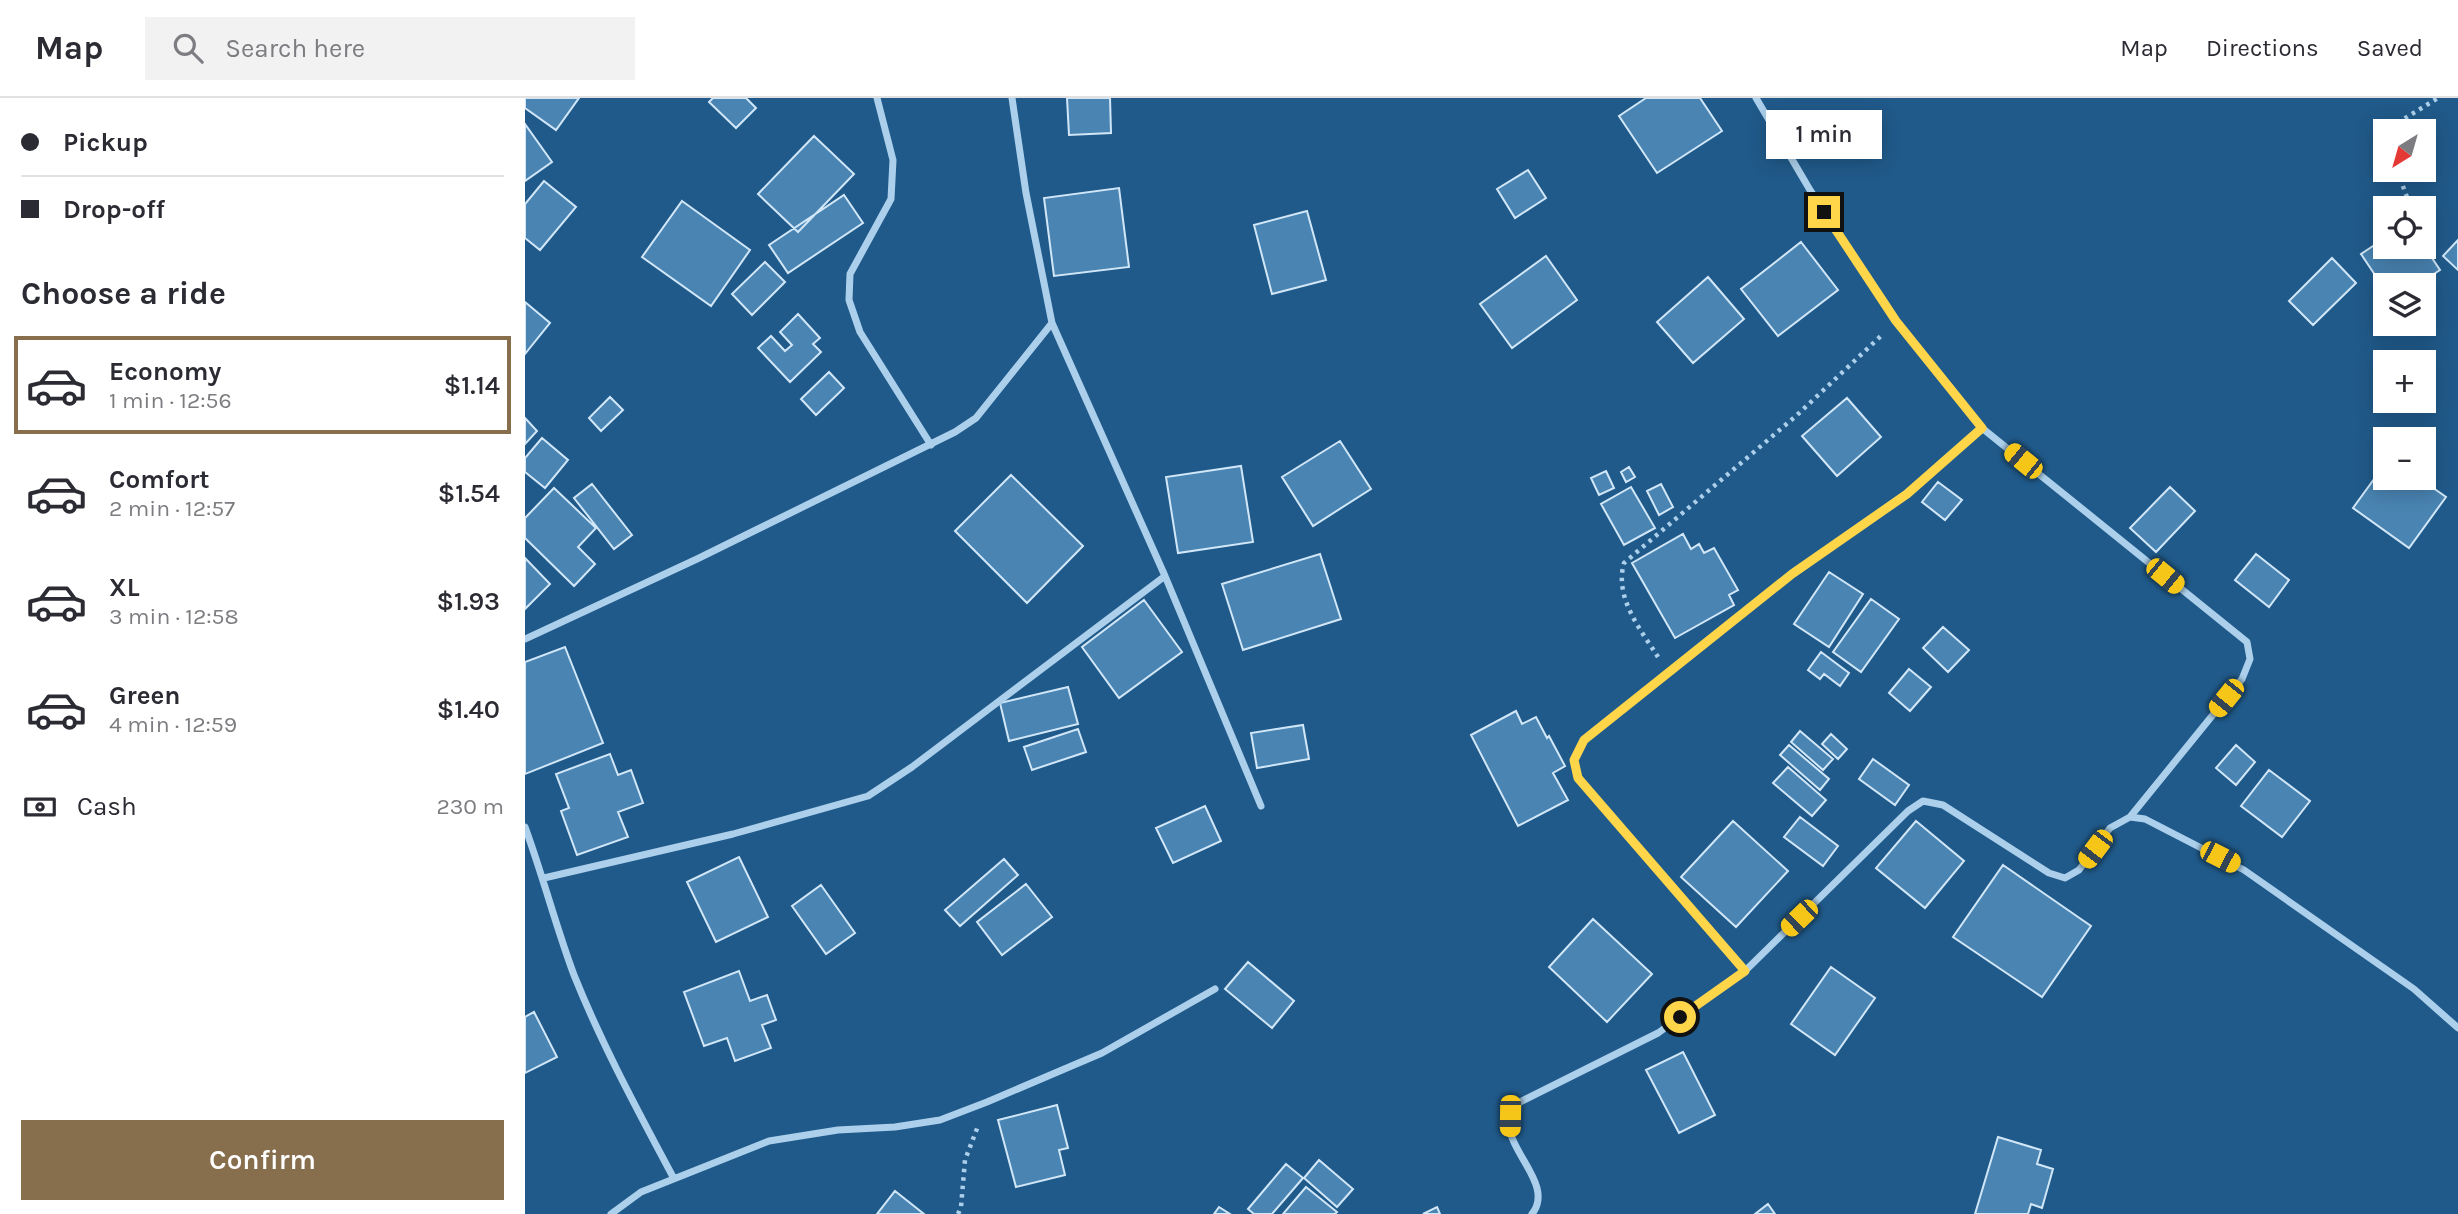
<!DOCTYPE html>
<html lang="en">
<head>
<meta charset="utf-8">
<style>
	:root { --surface:#fff; --page:#f2f2f3; --text:#2b2b33; --muted:#7c7c81; --line:#e1e1e2; --accent:#876e4d }
	body { margin:0; font-family:Karla,sans-serif; background:var(--page); color:var(--text); height:100vh; display:flex; flex-direction:column; font-size:26px; white-space:nowrap }
	* { box-sizing:border-box; margin:0 }
	p { font-size:23px; color:var(--muted) }
	.icon { flex:none; width:38px; height:38px; fill:none; stroke:currentColor; stroke-width:2; stroke-linecap:round; stroke-linejoin:round }
	.map { position:relative; flex:1; overflow:hidden }
	.side { display:flex; flex-direction:column; background:var(--surface); width:525px }
	.side>* { flex:none }
	.hud { display:grid; align-content:center; height:154px; padding:0 21px; background:var(--surface) }
	.needle { width:46px; rotate:217deg }
	.fabs { position:absolute; left:1848px; top:21px; display:grid; gap:14px }
	.fabs a { display:grid; place-items:center; width:63px; height:63px; border-radius:0px; background:var(--surface); box-shadow:0 4px 18px #0003; font-size:35px }
	.end { position:absolute; width:32px; height:32px; margin:-16px; border:9px solid #ffd54a; background:#111; box-shadow:0 0 0 4px #111 }
	.from { border-radius:50% }
	.bubble { position:absolute; height:49px; border-radius:0px; background:var(--surface); box-shadow:0 4px 18px #0003; font-size:23px; font-weight:600; line-height:49px; text-align:center }
	.car { position:absolute; width:21px; height:42px; margin:-21px -10px; border-radius:9px; box-shadow:0 0 5px 2px #0007; background:linear-gradient(#f5c518 24%,#345 0 40%,#f5c518 0 76%,#345 0 86%,#f5c518 0) }
	.hud b { display:flex; align-items:center; gap:24px; height:66px; font-size:26px }
	.hud b+b { border-top:2px solid var(--line) }
	.hud i { width:18px; height:18px; background:var(--text) }
	ul { padding:0; list-style:none }
	li { display:flex; align-items:center; gap:21px; height:98px; margin:0 14px 10px; padding:0 7px; border:4px solid transparent; border-radius:0px }
	li div { flex:1 }
	li b { display:block; font-size:26px }
	li em { font-style:normal; font-weight:600 }
	li.active { border-color:var(--accent) }
	li>.icon { width:63px; height:63px; stroke-width:1.5 }
	h2 { padding:0 21px; font-size:32px; line-height:84px }
	.pay { display:flex; align-items:center; gap:18px; height:77px; padding:0 21px; font-size:26px }
	.pay p { margin-inline-start:auto }
	.button { display:flex; gap:14px; margin-top:auto; padding:14px 21px }
	.button a { flex:1; height:80px; border-radius:0px; background:var(--accent); color:#fff; font-size:28px; font-weight:600; line-height:80px; text-align:center }
	header { display:flex; align-items:center; gap:42px; box-sizing:border-box; height:98px; padding:0 35px; background:var(--surface); border-bottom:2px solid var(--line) }
	header strong { font-size:33px }
	nav { display:flex; gap:38px; margin-inline-start:auto; font-size:24px }
	.search { width:490px; height:63px; background:var(--page); display:flex; align-items:center; gap:18px; box-sizing:border-box; padding:0 24px; border-radius:0px; color:var(--muted); font-size:26px }
	main { display:flex; flex:1; min-height:0 }
	.map>svg:first-child { display:block }
	.building { fill:#4984b2; stroke:#d1e7f8; stroke-width:2 }
	.lines { fill:none; stroke-linecap:round; stroke-linejoin:round }
	.path { stroke:#acd0eb; stroke-width:4.5; stroke-dasharray:3.5 5; stroke-linecap:butt }
	.minor { stroke:#acd0eb; stroke-width:7 }
	.route { stroke:#ffd54a; stroke-width:9 }
</style>
</head>
<body>
<header>
<strong>Map</strong>
<div class="search"><svg class="icon" aria-label="search" viewBox="0 0 24 24"><circle cx="10" cy="10" r="6"/><path d="M15 15l6 6"/></svg>Search here</div>
<nav><a>Map</a><a>Directions</a><a>Saved</a></nav>
</header>
<main>
<section class="side">
<div class="hud">
<b><i class="from"></i>Pickup</b>
<b><i></i>Drop-off</b>
</div>
<h2>Choose a ride</h2>
<ul>
<li class="active"><svg class="icon" aria-label="car" viewBox="0 0 24 24"><path d="M5 17H2v-5l4-1 3-4h7l3 4 3 1v5h-3M9 17h6M6 11h13"/><circle cx="7" cy="17" r="2"/><circle cx="17" cy="17" r="2"/></svg><div><b>Economy</b><p>1 min · 12:56</p></div><em>$1.14</em></li>
<li><svg class="icon" aria-label="car" viewBox="0 0 24 24"><path d="M5 17H2v-5l4-1 3-4h7l3 4 3 1v5h-3M9 17h6M6 11h13"/><circle cx="7" cy="17" r="2"/><circle cx="17" cy="17" r="2"/></svg><div><b>Comfort</b><p>2 min · 12:57</p></div><em>$1.54</em></li>
<li><svg class="icon" aria-label="car" viewBox="0 0 24 24"><path d="M5 17H2v-5l4-1 3-4h7l3 4 3 1v5h-3M9 17h6M6 11h13"/><circle cx="7" cy="17" r="2"/><circle cx="17" cy="17" r="2"/></svg><div><b>XL</b><p>3 min · 12:58</p></div><em>$1.93</em></li>
<li><svg class="icon" aria-label="car" viewBox="0 0 24 24"><path d="M5 17H2v-5l4-1 3-4h7l3 4 3 1v5h-3M9 17h6M6 11h13"/><circle cx="7" cy="17" r="2"/><circle cx="17" cy="17" r="2"/></svg><div><b>Green</b><p>4 min · 12:59</p></div><em>$1.40</em></li>
</ul>
<div class="pay"><svg class="icon" aria-label="cash" viewBox="0 0 24 24"><path d="M3 7h18v10H3z"/><circle cx="12" cy="12" r="2"/></svg>Cash<p>230 m</p></div>
<div class="button"><a>Confirm</a></div>
</section>
<div class="map">
<svg width="1933" height="1116" viewBox="0 0 1933 1116">
	<rect width="100%" height="100%" fill="#205a8a"/>
	<!-- building -->
	<path class="building" d="M 0,0 L 54,0 L 31,32 L 0,10 Z
		M 188,0 L 221,0 L 231,10 L 211,30 L 184,4 Z
		M 542,0 L 585,0 L 586,35 L 544,37 Z
		M 1121,0 L 1175,0 L 1197,33 L 1132,75 L 1094,18 Z
		M 0,26 L 27,64 L 0,83 Z
		M 289,38 L 329,76 L 273,134 L 233,96 Z
		M 1003,72 L 1021,100 L 990,120 L 972,91 Z
		M 19,83 L 51,109 L 15,152 L 0,140 L 0,106 Z
		M 594,90 L 604,169 L 529,178 L 519,100 Z
		M 319,97 L 338,125 L 263,175 L 244,147 Z
		M 157,103 L 225,152 L 186,208 L 117,159 Z
		M 782,113 L 801,182 L 747,196 L 729,127 Z
		M 1860,140 L 1860,149 L 1899,148 L 1915,172 L 1892,187 L 1860,187 L 1860,192 L 1836,156 Z
		M 1933,142 L 1933,172 L 1918,158 Z
		M 1276,144 L 1313,192 L 1253,238 L 1216,191 Z
		M 1021,158 L 1052,202 L 987,250 L 955,206 Z
		M 1807,160 L 1831,185 L 1788,227 L 1764,203 Z
		M 240,164 L 260,184 L 227,217 L 207,196 Z
		M 1183,179 L 1219,221 L 1168,265 L 1132,224 Z
		M 0,204 L 25,225 L 0,256 Z
		M 273,216 L 295,240 L 288,246 L 296,254 L 265,284 L 233,250 L 246,238 L 260,253 L 267,247 L 255,234 Z
		M 304,274 L 319,290 L 291,317 L 276,301 Z
		M 85,299 L 98,312 L 76,333 L 64,320 Z
		M 1322,300 L 1356,339 L 1312,378 L 1277,338 Z
		M 0,320 L 12,333 L 0,346 Z
		M 17,340 L 43,362 L 20,390 L 0,374 L 0,360 Z
		M 815,343 L 846,391 L 788,428 L 757,379 Z
		M 1860,366 L 1860,380 L 1894,380 L 1921,399 L 1884,450 L 1828,410 Z
		M 716,368 L 728,444 L 653,455 L 641,379 Z
		M 1104,369 L 1110,379 L 1101,384 L 1096,374 Z
		M 1081,373 L 1089,390 L 1074,397 L 1066,380 Z
		M 486,377 L 558,448 L 502,505 L 430,433 Z
		M 1413,384 L 1437,402 L 1420,422 L 1397,404 Z
		M 67,386 L 107,437 L 89,451 L 49,400 Z
		M 1136,386 L 1148,409 L 1134,417 L 1122,393 Z
		M 1106,389 L 1130,430 L 1099,447 L 1076,406 Z
		M 1645,389 L 1670,413 L 1631,454 L 1605,430 Z
		M 29,390 L 71,430 L 53,449 L 70,466 L 49,488 L 0,440 L 0,420 Z
		M 1158,436 L 1166,451 L 1174,446 L 1179,455 L 1189,450 L 1213,492 L 1204,497 L 1209,507 L 1150,540 L 1107,465 Z
		M 795,456 L 816,521 L 718,552 L 697,486 Z
		M 1731,456 L 1764,482 L 1744,509 L 1710,482 Z
		M 0,460 L 25,486 L 0,511 Z
		M 1304,474 L 1338,496 L 1304,549 L 1269,526 Z
		M 1346,501 L 1374,521 L 1336,574 L 1308,554 Z
		M 619,502 L 657,554 L 594,600 L 557,549 Z
		M 1418,529 L 1444,552 L 1423,574 L 1398,550 Z
		M 40,549 L 78,645 L 0,676 L 0,564 Z
		M 1296,554 L 1324,575 L 1315,588 L 1299,576 L 1295,581 L 1283,572 Z
		M 1384,571 L 1406,589 L 1385,613 L 1364,595 Z
		M 543,589 L 553,626 L 484,643 L 475,605 Z
		M 991,613 L 997,626 L 1011,619 L 1022,640 L 1024,638 L 1040,668 L 1028,675 L 1043,702 L 993,728 L 946,637 Z
		M 778,627 L 784,661 L 732,670 L 726,635 Z
		M 553,631 L 561,654 L 507,672 L 499,649 Z
		M 1275,633 L 1308,661 L 1298,672 L 1266,644 Z
		M 1306,636 L 1322,651 L 1313,661 L 1297,646 Z
		M 1264,647 L 1304,681 L 1295,692 L 1255,657 Z
		M 1711,647 L 1730,664 L 1711,687 L 1691,670 Z
		M 85,656 L 93,677 L 106,672 L 118,705 L 93,714 L 103,739 L 52,757 L 36,713 L 44,710 L 31,676 Z
		M 1348,661 L 1384,687 L 1370,707 L 1334,681 Z
		M 1263,669 L 1301,702 L 1287,718 L 1248,685 Z
		M 1744,672 L 1785,703 L 1757,739 L 1716,708 Z
		M 680,708 L 696,743 L 648,765 L 631,730 Z
		M 1275,719 L 1313,748 L 1298,768 L 1259,739 Z
		M 1208,723 L 1263,773 L 1211,829 L 1156,779 Z
		M 1391,723 L 1439,763 L 1400,810 L 1351,770 Z
		M 214,759 L 243,819 L 191,844 L 162,784 Z
		M 479,761 L 493,777 L 435,828 L 420,812 Z
		M 1478,767 L 1566,828 L 1517,899 L 1428,839 Z
		M 501,786 L 527,819 L 477,857 L 452,824 Z
		M 296,787 L 330,835 L 301,856 L 267,808 Z
		M 1068,821 L 1127,876 L 1082,924 L 1024,869 Z
		M 723,864 L 769,903 L 747,930 L 700,891 Z
		M 1306,869 L 1350,900 L 1310,957 L 1266,926 Z
		M 214,873 L 225,903 L 242,897 L 251,922 L 237,927 L 246,950 L 210,963 L 202,940 L 179,948 L 159,894 Z
		M 9,914 L 32,959 L 0,975 L 0,919 Z
		M 1158,954 L 1190,1017 L 1154,1035 L 1121,972 Z
		M 532,1007 L 543,1050 L 534,1052 L 540,1077 L 491,1089 L 473,1022 Z
		M 1473,1039 L 1516,1052 L 1512,1066 L 1528,1071 L 1517,1110 L 1506,1106 L 1503,1116 L 1450,1116 Z
		M 794,1062 L 828,1091 L 812,1109 L 779,1080 Z
		M 761,1066 L 778,1080 L 747,1116 L 729,1116 L 723,1111 Z
		M 781,1089 L 812,1114 L 810,1116 L 758,1116 Z
		M 370,1093 L 399,1116 L 352,1116 Z
		M 1243,1106 L 1250,1116 L 1230,1116 Z
		M 694,1109 L 705,1116 L 689,1116 Z
		M 912,1109 L 915,1116 L 898,1116 Z"/>
	<g class="lines">
		<!-- path -->
		<path class="path" d="M 1869,33 L 1874,24 L 1913,0
			M 1872,72 L 1886,110
			M 1133,559 C 1116,532 1089,500 1099,465 L 1271,318 L 1358,236
			M 433,1116 L 436,1109 L 440,1062 L 453,1028"/>
		<!-- minor -->
		<path class="minor" d="M 352,0 L 368,62 L 366,101 L 325,176 L 324,202 L 335,234 L 406,347
			M 487,0 L 501,95 L 527,225 L 640,478 L 736,708
			M 1231,0 L 1285,92 L 1371,223 L 1457,330 L 1722,544 L 1725,561 L 1717,581 L 1605,719
			M 0,541 L 172,461 L 430,334 L 451,320 L 527,225
			M 0,729 C 18,778 31,829 49,877 C 77,947 113,1013 148,1079
			M 19,780 L 208,736 L 343,698 L 387,669 L 640,478
			M 1220,873 L 1053,680 L 1049,662 L 1059,642 L 1267,476 L 1382,395 L 1457,330
			M 86,1116 L 116,1094 L 244,1043 L 313,1032 L 370,1029 L 415,1022 L 462,1004 L 577,955 L 690,891
			M 1007,1116 C 1031,1086 977,1050 985,1019 C 986,1014 991,1009 993,1005 L 1133,935 L 1220,873 L 1383,713 L 1398,703 L 1418,707 L 1524,775 L 1540,780 L 1554,772 L 1585,730 L 1605,719 L 1620,721 L 1719,772 L 1889,891 L 1933,930"/>
	</g>
	<g class="lines">
		<!-- route -->
		<path class="route" d="M 1155,919 L 1220,873 L 1053,680 L 1049,662 L 1059,642 L 1267,476 L 1382,396 L 1457,330 L 1371,223 L 1299,114"/>
	</g>
</svg>
<div class="fabs">
<a><svg class="needle" viewBox="-14 -14 28 28"><path d="M0-13l5 13h-10z" fill="#e53935"/><path d="M0 13l5-13h-10z" fill="#7c7c81"/></svg></a>
<a><svg class="icon" aria-label="locate" viewBox="0 0 24 24"><circle cx="12" cy="12" r="6"/><path d="M12 2v4M12 18v4M2 12h4M18 12h4"/></svg></a>
<a><svg class="icon" aria-label="layers" viewBox="0 0 24 24"><path d="M12 4l9 5-9 5-9-5zM3 14l9 5 9-5"/></svg></a>
<a>+</a>
<a>−</a>
</div>
<i class="end from" style="left:1155px;top:919px"></i>
<i class="end" style="left:1299px;top:114px"></i>
<div class="bubble" style="left:1241px;top:12px;width:116px">1 min</div>
<i class="car" style="left:1498px;top:363px;rotate:309deg"></i>
<i class="car" style="left:1640px;top:478px;rotate:129deg"></i>
<i class="car" style="left:1701px;top:600px;rotate:219deg"></i>
<i class="car" style="left:1570px;top:751px;rotate:217deg"></i>
<i class="car" style="left:1695px;top:759px;rotate:117deg"></i>
<i class="car" style="left:1274px;top:820px;rotate:226deg"></i>
<i class="car" style="left:985px;top:1018px;rotate:181deg"></i>
</div>
</main>
</body>
</html>
